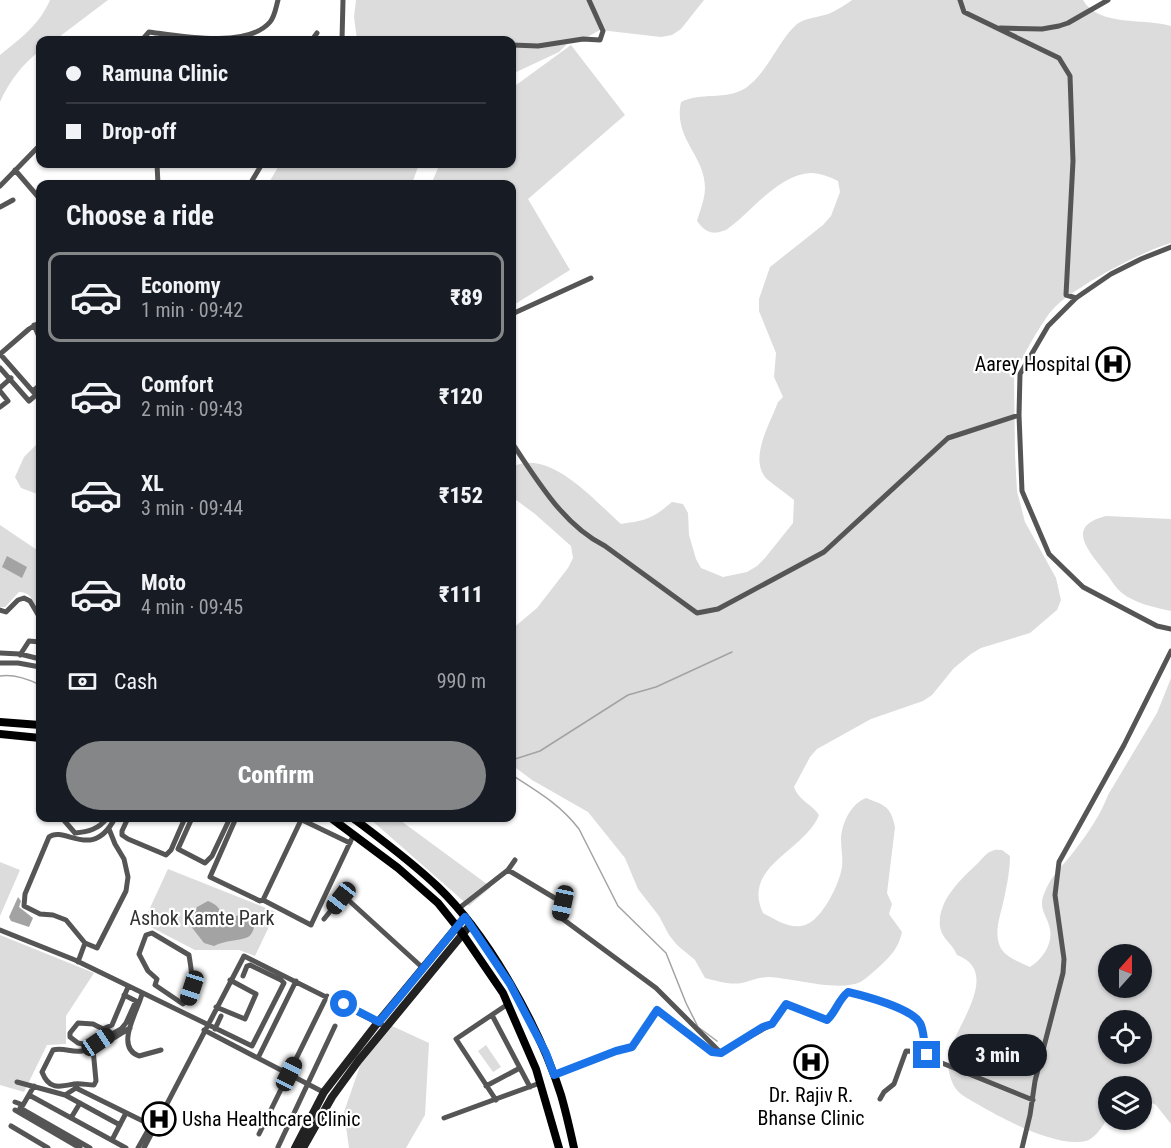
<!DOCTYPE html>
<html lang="en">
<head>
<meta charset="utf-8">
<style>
	:root { --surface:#171b24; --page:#242831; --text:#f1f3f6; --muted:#9ea1a6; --line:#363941; --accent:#858687 }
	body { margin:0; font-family:"Roboto Condensed",sans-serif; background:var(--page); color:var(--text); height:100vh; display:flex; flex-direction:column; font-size:22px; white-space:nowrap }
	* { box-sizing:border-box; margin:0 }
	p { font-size:20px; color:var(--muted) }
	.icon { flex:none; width:33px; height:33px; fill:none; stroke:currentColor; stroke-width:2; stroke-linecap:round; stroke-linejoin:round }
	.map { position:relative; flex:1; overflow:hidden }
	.side { position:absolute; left:36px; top:180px; width:480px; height:642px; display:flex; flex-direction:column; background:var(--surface); border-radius:12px; box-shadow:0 2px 4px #0004 }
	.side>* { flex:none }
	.top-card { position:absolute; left:36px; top:36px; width:480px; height:132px; border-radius:12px; box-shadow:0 2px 4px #0004; display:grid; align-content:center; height:132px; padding:0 30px; background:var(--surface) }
	.needle { width:39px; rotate:21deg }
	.fabs { position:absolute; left:1098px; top:944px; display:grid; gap:12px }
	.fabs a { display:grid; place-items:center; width:54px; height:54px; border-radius:50%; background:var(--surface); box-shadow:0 2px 4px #0004; font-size:30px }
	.end { position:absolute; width:27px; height:27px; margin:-14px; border:8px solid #1a73e8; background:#fff; box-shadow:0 0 0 3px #fff }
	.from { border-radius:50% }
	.bubble { position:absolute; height:42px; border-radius:21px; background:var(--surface); box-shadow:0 2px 4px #0004; font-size:20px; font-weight:800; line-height:42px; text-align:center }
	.car { position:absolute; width:18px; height:36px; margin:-18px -9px; border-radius:8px; box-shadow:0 0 4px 2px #0007; background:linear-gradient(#222 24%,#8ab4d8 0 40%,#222 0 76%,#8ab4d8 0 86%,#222 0) }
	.top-card b { display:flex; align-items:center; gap:21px; height:57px; font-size:22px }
	.top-card b+b { border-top:2px solid var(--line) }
	.top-card i { width:15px; height:15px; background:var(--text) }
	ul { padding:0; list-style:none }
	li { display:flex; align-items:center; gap:18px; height:90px; margin:0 12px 9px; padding:0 18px; border:3px solid transparent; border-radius:12px }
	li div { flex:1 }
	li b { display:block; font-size:22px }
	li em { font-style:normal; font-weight:800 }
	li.on { border-color:var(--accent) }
	li>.icon { width:54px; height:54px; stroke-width:1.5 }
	h2 { padding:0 30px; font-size:27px; line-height:72px }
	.pay { display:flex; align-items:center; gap:15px; height:66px; padding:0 30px; font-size:22px }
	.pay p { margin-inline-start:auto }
	.button { display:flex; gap:12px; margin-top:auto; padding:12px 30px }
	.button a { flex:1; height:69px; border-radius:36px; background:var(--accent); color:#fff; font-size:24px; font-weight:800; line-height:69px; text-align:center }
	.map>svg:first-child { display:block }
	.green { fill:#dcdcdc; fill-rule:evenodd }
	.water { fill:#a3a3a3 }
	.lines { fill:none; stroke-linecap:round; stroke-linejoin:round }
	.stream { stroke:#a3a3a3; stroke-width:1.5 }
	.street { stroke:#555; stroke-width:5 }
	.secondary { stroke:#222; stroke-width:8 }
	.primary { stroke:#000; stroke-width:8 }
	.route { stroke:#1a73e8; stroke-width:8 }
	.labels { text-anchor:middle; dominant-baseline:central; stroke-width:4.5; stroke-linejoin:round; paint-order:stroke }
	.poi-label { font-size:20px; fill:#000; stroke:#fff; text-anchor:end }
	.park-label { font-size:20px; fill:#333; stroke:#fff }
</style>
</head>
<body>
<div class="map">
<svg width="1171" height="1148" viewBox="0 0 1171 1148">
	<rect width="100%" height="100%" fill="#fff"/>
	<!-- green -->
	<path class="green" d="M 50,0 L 108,0 L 55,40 L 40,40 L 40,51 C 22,64 9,82 0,102 L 0,55 C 20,39 40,24 50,0 Z
		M 356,0 L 704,0 L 681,29 L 672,35 L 661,37 L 600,30 L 580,41 L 567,44 L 559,52 L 512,74 L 512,40 L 357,40 L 354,17 Z
		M 852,0 L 1083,0 C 1098,27 1146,18 1171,26 L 1171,243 C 1143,251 1074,287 1054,308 C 1043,319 1020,361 1014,376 L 1015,455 L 1017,491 L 1025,522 L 1056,578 L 1061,600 L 1057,610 L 1030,633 L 981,648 L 971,654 L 954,668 L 932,695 L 923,701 L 871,719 L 817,749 L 810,757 L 794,787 C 800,802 811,803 819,815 C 805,851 741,866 763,913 C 774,919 788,928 801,926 C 820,924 837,888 841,872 C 844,861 841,850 841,839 C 842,822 851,804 866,798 C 884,805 891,806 895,827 L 887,893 L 892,904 L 889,914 L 902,932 C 899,947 891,956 880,966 C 874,971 868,977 862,981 C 842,993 792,978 769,977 C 759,977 751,981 742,983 C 729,985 717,981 705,978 L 695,960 L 677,945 L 669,935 L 659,916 L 638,889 L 625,858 L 588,812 L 532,780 L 512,765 L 512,629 L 537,608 L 568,568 L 573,558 L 571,546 L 535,514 L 512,497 L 512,467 C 549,447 595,501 621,524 C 647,520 652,519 672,502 L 683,504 L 688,513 L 689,535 L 696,559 L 701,568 L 723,577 L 747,572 L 757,566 L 765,558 L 793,523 L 794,500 C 786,493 776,487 768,480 C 747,461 770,424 778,402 L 783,397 L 774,377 L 776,353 L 759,311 L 759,299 L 770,267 L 823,225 L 831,216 L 840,192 L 838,181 C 830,177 820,173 811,173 C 777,175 752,212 726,230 C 712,235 706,233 697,221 C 700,210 705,199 705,188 C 705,155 673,139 681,102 C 701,92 725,100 744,89 C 766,76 779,39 797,24 C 805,18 819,17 828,14 C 836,11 845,5 852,0 Z
		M 571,45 L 625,115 L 528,199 L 570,270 L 512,306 L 512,184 L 431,184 L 440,164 L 512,164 L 512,88 Z
		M 280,164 L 419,164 L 412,184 L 268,184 Z
		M 40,441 L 40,495 L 21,488 L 15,477 L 24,457 Z
		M 1106,516 L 1171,519 L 1171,611 C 1156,608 1134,603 1122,593 C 1115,588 1110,577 1104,571 C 1088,550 1065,526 1106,516 Z
		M 0,525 L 40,552 L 40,613 C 33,604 33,592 19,592 L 5,607 L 0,607 Z
		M 1171,678 L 1171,1124 L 1156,1105 L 1142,1098 L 1142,1086 L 1108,1086 C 1108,1095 1110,1105 1108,1114 C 1107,1122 1095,1139 1086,1141 C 1057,1148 1003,1119 979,1105 C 971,1100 961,1096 956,1089 C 950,1081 946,1064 949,1054 C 956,1025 1002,972 957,955 C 952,943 942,939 940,927 C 937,901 961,879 978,863 C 982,859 987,852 992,851 C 995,849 999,850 1002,850 L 1010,856 C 1010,870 1007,885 1004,899 C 1001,914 992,935 1002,950 C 1008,958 1021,963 1030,967 C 1042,960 1053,944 1050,929 C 1047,915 1038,909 1044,894 C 1051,875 1063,866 1075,850 C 1088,833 1101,814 1108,795 L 1157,713 ZM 1108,954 L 1142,954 L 1142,987 L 1108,987 ZM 1108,1020 L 1142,1020 L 1142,1053 L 1108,1053 Z
		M 369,818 L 397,818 L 491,887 L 469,906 Z
		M 0,862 L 20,870 L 0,916 Z
		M 168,869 L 276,912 L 255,956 L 239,950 L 195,950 L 143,923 Z
		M 0,935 L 94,973 L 66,1016 L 66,1044 L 47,1045 L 24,1092 L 0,1085 Z
		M 390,1025 L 429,1043 L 425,1115 L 406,1148 L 349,1148 L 344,1112 L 361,1063 Z
		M 486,1045 L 501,1067 L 493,1072 L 478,1051 Z"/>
	<!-- water -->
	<path class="water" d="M 7,556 L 27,567 L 22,578 L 2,567 Z
		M 18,897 L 21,901 L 19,907 L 33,918 L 29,927 L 11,921 L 9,917 Z
		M 208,901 C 224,907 219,917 232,921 L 235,916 L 241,915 L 255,923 C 254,928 253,934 248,937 C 240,941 225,940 214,946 L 204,943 L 190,925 L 197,907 Z"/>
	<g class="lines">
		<!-- stream -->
		<path class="stream" d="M 0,676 C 14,674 28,679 40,685
			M 512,760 L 540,751 L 628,695 L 656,687 L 732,652
			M 512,775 C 537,791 561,805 579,829 L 618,906 L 666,953 L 686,1003 L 698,1027 L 717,1041"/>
		<!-- street -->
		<path class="street" d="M 960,0 L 964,12 L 1059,58 L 1070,76 L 1073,161 L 1066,295 L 1076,298
			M 1000,28 L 1042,29 L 1059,26 L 1068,23 L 1108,0
			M 142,40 L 149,32 C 179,36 247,49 270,22 C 275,16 276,7 278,0
			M 312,40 L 317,33
			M 342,40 L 343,0
			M 512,45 L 538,46 L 583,39 L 600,40 L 603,31 L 589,0
			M 157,164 L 158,184
			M 15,170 L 40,199
			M 250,184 L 262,164
			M 0,186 L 40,145
			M 0,207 L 13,200
			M 1171,247 L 1141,259 L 1111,274 L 1076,298 L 1048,326 L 1020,374 L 1019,415 L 1022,491 L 1049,554 L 1083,587 L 1157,626 L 1171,629
			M 512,314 L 591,278
			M 34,325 L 40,339
			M 0,354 L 36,395 L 29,401 L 0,368
			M 0,354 L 29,329 L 40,322
			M 0,388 L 11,378
			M 0,391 L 8,401 L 0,407
			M 33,391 L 40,385
			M 512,443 C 538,481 563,525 605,546 L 697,613 L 718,609 L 824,552 L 948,438 L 1019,415
			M 0,610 L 6,612 L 18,600 L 24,598 L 30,601 L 40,618
			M 0,653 L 20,654 L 40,659
			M 20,655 L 29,641 L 40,642
			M 0,663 L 18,663 L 40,667
			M 62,818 L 75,833 C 88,832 99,829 107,818
			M 128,818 L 122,831 L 122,835 L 128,839 L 166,855 L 171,850 L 185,818
			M 192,818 L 178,849 L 205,863 L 212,856 L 230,818
			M 236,818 L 210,877 L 260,901 L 263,900 L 302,818
			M 298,818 L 350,843
			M 109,829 L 115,844 L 124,859 L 128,877 L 126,891 L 97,948 L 85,943 L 66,920 L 53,915 L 40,914 L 24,906 L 25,894 L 49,837 C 65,825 92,862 115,818
			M 508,870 L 515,860
			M 263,900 L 311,925 L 354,834
			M 458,909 L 508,870 L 563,903 L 560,917 L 656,988 L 721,1053
			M 324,919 L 341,898 L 345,897 L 424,969
			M 0,930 L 75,960 L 252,1046 L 284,983 L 281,980 L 250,965 L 247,966 L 243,976
			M 152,933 L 189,955 C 191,969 197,995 183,1004 L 155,985 L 157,979 L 148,971 L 139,954 L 146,935 Z
			M 78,962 L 85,943
			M 142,994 C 138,1011 114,1047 139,1056 L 161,1050
			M 124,995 L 136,1001 L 126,1023 L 121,1029 L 98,1042 L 88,1045 L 78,1043 L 70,1037 L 70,1033 L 78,1023 L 93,1024 L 103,1029 L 112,1025 L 128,987
			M 216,1007 L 245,1019 L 256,994 L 230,980
			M 492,1015 L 530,1087
			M 215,1029 L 221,1016
			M 204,1030 L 325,1093
			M 93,1049 L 96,1081 L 94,1085 C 88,1085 80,1083 74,1084 C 59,1087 49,1090 42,1072 L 53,1050 C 63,1047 72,1053 82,1051 C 99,1049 115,1037 130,1028
			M 258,1058 L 296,981
			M 554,1075 L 616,1051 L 632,1047 L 657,1010 L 712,1052 L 721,1053 L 772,1024 L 786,1004 L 827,1020 C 836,1013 838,1000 848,992 C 865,996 913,1009 921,1024 C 927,1036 921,1050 932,1059 L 1033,1100
			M 17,1082 L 65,1095 L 76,1088 L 155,1127
			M 486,1086 L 520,1068
			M 29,1095 L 126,1148
			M 65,1095 L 120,1125
			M 880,1099 L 884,1092 L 894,1084 L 906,1051 L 926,1052
			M 496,1100 L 456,1039 L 508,1004
			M 15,1102 L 23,1105 L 34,1086
			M 20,1108 L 90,1148
			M 15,1110 L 80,1148
			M 71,1118 L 80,1103
			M 444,1118 L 540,1083
			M 11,1126 L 48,1148
			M 259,1134 L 327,996
			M 112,1140 L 126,1113
			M 278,1147 L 335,1026
			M 138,1148 L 151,1125
			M 144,1148 L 244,956 L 386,1027
			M 1022,1148 L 1030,1115 L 1035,1081 L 1063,973 L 1064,959 L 1055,895 L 1059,862 L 1124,745 L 1171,651"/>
		<!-- secondary -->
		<path class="secondary" d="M 295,1148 L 324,1092 L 379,1021 L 465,917
			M 303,1148 L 332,1097 L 359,1060 L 471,924"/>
		<!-- primary -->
		<path class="primary" d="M 0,722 L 40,725
			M 0,734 L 40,738
			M 331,818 L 398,868 L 438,903 L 462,933 L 503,993 L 536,1069 L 559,1148
			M 353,818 C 382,840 412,862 438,887 C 489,936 540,1028 561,1095 C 566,1112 570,1130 574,1148"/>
	</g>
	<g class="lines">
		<!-- route -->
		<path class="route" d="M 344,1004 L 379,1022 L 465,917 L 510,984 L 546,1053 L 554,1075 L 616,1051 L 632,1047 L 657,1010 L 712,1052 L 721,1053 L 763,1027 L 772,1024 L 786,1004 L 827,1020 C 836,1012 838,1000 848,992 C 865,996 911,1008 920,1023 C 925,1032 923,1045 927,1055"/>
	</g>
	<!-- icons -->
	<defs>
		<symbol id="hospital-ring" viewBox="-11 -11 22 22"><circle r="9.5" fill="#fff" stroke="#000" stroke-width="1.5"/><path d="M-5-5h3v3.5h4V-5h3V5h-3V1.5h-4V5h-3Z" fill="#000"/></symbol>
	</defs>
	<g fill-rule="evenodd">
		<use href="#hospital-ring" x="1094" y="345" width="38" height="38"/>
		<use href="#hospital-ring" x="792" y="1043" width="38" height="38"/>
		<use href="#hospital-ring" x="140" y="1100" width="38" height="38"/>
	</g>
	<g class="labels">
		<!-- poi labels -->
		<g class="poi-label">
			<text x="1090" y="364">Aarey Hospital</text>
			<text x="811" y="1095" text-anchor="middle">Dr. Rajiv R.<tspan x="811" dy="23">Bhanse Clinic</tspan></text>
			<text x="182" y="1119" text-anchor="start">Usha Healthcare Clinic</text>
		</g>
		<!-- park labels -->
		<g class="park-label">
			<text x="202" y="918">Ashok Kamte Park</text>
		</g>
	</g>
</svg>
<div class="fabs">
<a><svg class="needle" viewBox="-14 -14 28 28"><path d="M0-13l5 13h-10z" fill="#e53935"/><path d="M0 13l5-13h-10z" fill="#9ea1a6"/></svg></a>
<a><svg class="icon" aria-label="locate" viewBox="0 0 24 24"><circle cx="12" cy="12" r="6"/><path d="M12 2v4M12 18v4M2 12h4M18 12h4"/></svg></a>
<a><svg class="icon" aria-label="layers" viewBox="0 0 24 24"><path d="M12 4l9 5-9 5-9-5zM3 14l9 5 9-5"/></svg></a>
</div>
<i class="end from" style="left:344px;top:1004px"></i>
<i class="end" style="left:927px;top:1055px"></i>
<div class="bubble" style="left:948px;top:1034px;width:99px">3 min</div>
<i class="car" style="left:341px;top:898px;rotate:218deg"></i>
<i class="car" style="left:563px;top:903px;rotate:192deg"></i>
<i class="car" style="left:192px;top:988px;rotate:198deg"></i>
<i class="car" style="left:98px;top:1042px;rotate:56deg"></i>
<i class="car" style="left:289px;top:1074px;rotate:26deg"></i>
<div class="top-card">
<b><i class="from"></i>Ramuna Clinic</b>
<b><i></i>Drop-off</b>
</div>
<section class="side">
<h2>Choose a ride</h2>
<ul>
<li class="on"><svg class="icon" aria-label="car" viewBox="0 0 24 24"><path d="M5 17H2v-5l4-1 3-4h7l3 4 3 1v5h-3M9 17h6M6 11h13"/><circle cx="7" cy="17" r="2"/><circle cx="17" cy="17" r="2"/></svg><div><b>Economy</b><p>1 min · 09:42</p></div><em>₹89</em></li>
<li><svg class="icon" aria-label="car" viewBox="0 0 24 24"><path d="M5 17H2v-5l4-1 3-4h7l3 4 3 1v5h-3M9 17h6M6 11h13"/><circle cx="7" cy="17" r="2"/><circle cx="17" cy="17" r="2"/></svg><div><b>Comfort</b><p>2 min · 09:43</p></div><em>₹120</em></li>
<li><svg class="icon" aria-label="car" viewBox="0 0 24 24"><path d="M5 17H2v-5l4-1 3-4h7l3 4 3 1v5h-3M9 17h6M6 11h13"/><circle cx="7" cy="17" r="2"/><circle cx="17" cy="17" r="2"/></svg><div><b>XL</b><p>3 min · 09:44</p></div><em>₹152</em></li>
<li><svg class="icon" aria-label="car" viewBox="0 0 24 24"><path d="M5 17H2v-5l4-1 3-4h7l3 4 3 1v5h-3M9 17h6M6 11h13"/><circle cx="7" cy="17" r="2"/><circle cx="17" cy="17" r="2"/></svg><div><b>Moto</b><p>4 min · 09:45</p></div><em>₹111</em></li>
</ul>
<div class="pay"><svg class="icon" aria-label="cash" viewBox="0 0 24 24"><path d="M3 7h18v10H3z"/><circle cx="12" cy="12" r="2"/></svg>Cash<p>990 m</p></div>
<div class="button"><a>Confirm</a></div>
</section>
</div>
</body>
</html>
